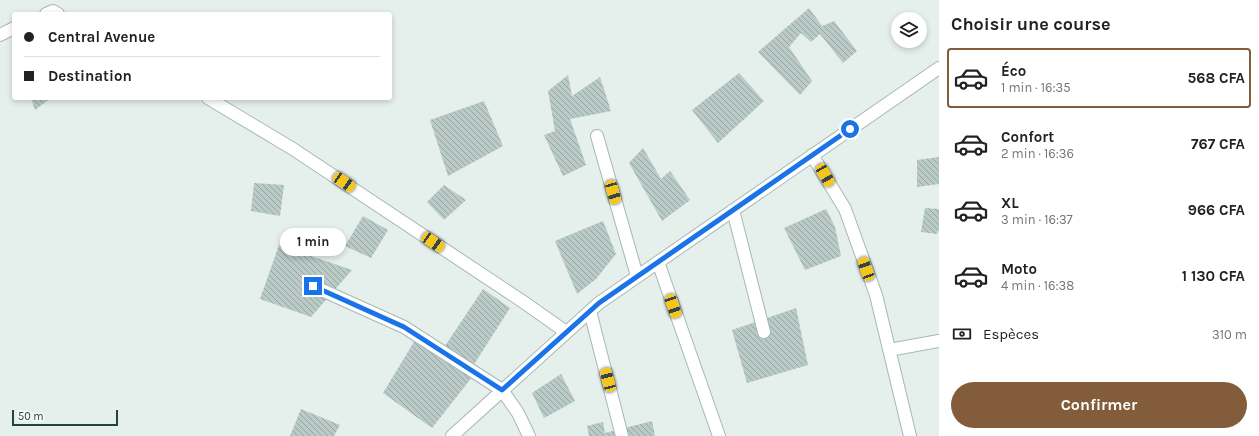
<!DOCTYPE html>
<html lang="fr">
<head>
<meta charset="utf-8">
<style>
	:root { --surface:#fff; --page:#f2f2f2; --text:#222; --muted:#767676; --line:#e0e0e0; --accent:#825c3b }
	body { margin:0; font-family:Karla,sans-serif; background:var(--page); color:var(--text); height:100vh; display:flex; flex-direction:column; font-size:15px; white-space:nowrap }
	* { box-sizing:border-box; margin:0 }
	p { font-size:13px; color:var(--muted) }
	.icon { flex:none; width:22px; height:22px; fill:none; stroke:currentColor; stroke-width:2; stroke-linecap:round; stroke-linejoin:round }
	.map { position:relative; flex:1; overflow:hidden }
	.panel { display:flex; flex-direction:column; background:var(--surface); width:320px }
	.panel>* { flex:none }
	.banner { position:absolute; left:12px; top:12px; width:380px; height:88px; border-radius:4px; box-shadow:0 2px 6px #0003; display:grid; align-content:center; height:88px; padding:0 12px; background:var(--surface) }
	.fabs { position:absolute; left:891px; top:12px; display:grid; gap:8px }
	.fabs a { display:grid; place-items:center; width:36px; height:36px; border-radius:50%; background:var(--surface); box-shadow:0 2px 6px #0003; font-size:20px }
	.scale { position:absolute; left:12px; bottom:10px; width:106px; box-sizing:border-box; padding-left:4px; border:2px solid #234240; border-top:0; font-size:11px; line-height:14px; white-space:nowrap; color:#234240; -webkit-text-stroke:3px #f6fbf9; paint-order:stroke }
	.end { position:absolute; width:18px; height:18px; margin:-9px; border:5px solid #1a73e8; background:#fff; box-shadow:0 0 0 2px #fff }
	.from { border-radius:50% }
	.bubble { position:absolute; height:28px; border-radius:14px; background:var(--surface); box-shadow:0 2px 6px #0003; font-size:13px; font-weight:700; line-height:28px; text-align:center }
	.car { position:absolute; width:12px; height:24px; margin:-12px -6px; border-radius:5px; box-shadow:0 0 3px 1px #0007; background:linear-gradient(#f5c518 24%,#345 0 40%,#f5c518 0 76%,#345 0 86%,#f5c518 0) }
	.banner b { display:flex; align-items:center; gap:14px; height:38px; font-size:15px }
	.banner b+b { border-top:1px solid var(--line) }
	.banner i { width:10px; height:10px; background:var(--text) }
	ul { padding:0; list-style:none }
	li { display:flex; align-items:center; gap:12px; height:60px; margin:0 8px 6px; padding:0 4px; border:2px solid transparent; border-radius:4px }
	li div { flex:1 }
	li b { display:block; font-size:15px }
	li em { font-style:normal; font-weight:700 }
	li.active { border-color:var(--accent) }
	li>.icon { width:36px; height:36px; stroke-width:1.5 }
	h2 { padding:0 12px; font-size:18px; line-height:48px }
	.pay { display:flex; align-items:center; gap:10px; height:44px; padding:0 12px; font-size:15px }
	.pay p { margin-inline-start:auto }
	.cta { display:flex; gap:8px; margin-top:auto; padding:8px 12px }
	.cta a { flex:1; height:46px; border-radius:24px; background:var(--accent); color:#fff; font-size:16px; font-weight:700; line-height:46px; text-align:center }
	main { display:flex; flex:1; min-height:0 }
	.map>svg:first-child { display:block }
	.building { fill:url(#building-back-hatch) }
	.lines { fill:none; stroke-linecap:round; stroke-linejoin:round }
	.minor-casing { stroke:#a7b8b5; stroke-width:14 }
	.minor { stroke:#fff; stroke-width:12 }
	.route { stroke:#1a73e8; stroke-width:5 }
</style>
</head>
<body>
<main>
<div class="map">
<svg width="939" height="436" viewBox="0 0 939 436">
	<defs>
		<pattern id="building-back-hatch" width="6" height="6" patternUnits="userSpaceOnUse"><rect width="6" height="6" fill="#bacac6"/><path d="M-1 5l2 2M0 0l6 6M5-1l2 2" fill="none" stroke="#97a6a2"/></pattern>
	</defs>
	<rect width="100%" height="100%" fill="#e5efec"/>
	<!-- building -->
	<path class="building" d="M 809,8 L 822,26 L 834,21 L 857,51 L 843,63 L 820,34 L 811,42 L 801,33 L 789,47 L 812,81 L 800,95 L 758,52 Z
		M 739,73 L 764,101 L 718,143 L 692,110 Z
		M 568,75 L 572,96 L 600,77 L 611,111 L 570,119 L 586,165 L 563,176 L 544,135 L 555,131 L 548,91 Z
		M 31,98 L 51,98 L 35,110 Z
		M 484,101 L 503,146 L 448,176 L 430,120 Z
		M 643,148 L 661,179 L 670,171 L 690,200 L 662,221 L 629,163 Z
		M 939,157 L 939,184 L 917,187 L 917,160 Z
		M 254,183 L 284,185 L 280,216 L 251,211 Z
		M 444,185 L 466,200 L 444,220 L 427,202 Z
		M 925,208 L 939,209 L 939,229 L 937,234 L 921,232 Z
		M 826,209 L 835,227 L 841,256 L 805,270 L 784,228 Z
		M 363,216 L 388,230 L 371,258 L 345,246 Z
		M 603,221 L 616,254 L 596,279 L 577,294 L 555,241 Z
		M 279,245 L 352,270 L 311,317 L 260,299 Z
		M 483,289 L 510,308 L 473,366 L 445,346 Z
		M 796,308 L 808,365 L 747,383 L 732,330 Z
		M 414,342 L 473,376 L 432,428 L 383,393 Z
		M 561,374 L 575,401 L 544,418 L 532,393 Z
		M 301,409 L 340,425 L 334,436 L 290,436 Z
		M 652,421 L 655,436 L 589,436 L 587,426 L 603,422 L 605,433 Z"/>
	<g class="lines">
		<defs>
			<path id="minor" d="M 46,14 L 53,11 L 58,14
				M 0,35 L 14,28
				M 208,98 L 293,149 L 522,301 L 566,332
				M 597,136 L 637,276
				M 812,155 L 845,209 L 876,295 L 910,436
				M 733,210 L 764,332
				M 658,262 L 719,436
				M 313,286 L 404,327 L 502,390 L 518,413 L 529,436
				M 590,311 L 622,436
				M 889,350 L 939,341
				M 452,436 L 599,303 L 939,68"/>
		</defs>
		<!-- minor casing -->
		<use href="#minor" class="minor-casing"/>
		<!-- minor -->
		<use href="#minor" class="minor"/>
	</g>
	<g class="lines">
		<!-- route -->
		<path class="route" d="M 313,286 L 404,327 L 502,390 L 599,303 L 850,129"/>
	</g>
</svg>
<div class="fabs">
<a><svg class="icon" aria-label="layers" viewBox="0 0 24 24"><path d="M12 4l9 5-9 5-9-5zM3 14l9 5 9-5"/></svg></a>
</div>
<div class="scale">50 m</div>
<i class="end from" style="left:850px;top:129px"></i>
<i class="end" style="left:313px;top:286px"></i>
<div class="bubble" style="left:280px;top:228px;width:66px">1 min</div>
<i class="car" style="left:825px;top:175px;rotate:150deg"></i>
<i class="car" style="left:344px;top:182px;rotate:124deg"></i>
<i class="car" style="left:613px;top:192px;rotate:164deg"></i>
<i class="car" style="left:433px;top:242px;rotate:124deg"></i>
<i class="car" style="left:866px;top:269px;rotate:340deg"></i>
<i class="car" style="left:673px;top:306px;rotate:161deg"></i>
<i class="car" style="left:608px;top:380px;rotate:345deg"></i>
<div class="banner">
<b><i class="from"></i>Central Avenue</b>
<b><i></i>Destination</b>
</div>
</div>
<section class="panel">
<h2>Choisir une course</h2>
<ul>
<li class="active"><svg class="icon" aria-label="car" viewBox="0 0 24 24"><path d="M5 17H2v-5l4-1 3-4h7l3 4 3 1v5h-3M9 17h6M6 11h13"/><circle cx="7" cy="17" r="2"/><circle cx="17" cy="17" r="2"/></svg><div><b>Éco</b><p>1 min · 16:35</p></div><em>568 CFA</em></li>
<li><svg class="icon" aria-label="car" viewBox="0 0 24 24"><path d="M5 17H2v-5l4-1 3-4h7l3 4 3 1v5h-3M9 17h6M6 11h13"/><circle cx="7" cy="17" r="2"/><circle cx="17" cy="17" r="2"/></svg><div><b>Confort</b><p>2 min · 16:36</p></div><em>767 CFA</em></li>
<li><svg class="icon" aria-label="car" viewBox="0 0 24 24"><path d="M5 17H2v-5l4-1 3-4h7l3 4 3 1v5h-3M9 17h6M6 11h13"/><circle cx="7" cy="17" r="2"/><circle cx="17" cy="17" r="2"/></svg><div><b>XL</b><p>3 min · 16:37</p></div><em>966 CFA</em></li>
<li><svg class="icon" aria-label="car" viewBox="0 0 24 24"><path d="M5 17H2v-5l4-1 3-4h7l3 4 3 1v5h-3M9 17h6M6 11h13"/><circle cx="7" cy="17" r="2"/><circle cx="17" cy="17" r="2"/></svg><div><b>Moto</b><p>4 min · 16:38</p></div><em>1 130 CFA</em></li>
</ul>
<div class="pay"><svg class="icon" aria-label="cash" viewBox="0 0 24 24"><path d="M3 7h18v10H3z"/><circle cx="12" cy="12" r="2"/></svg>Espèces<p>310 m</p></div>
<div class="cta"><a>Confirmer</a></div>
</section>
</main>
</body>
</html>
